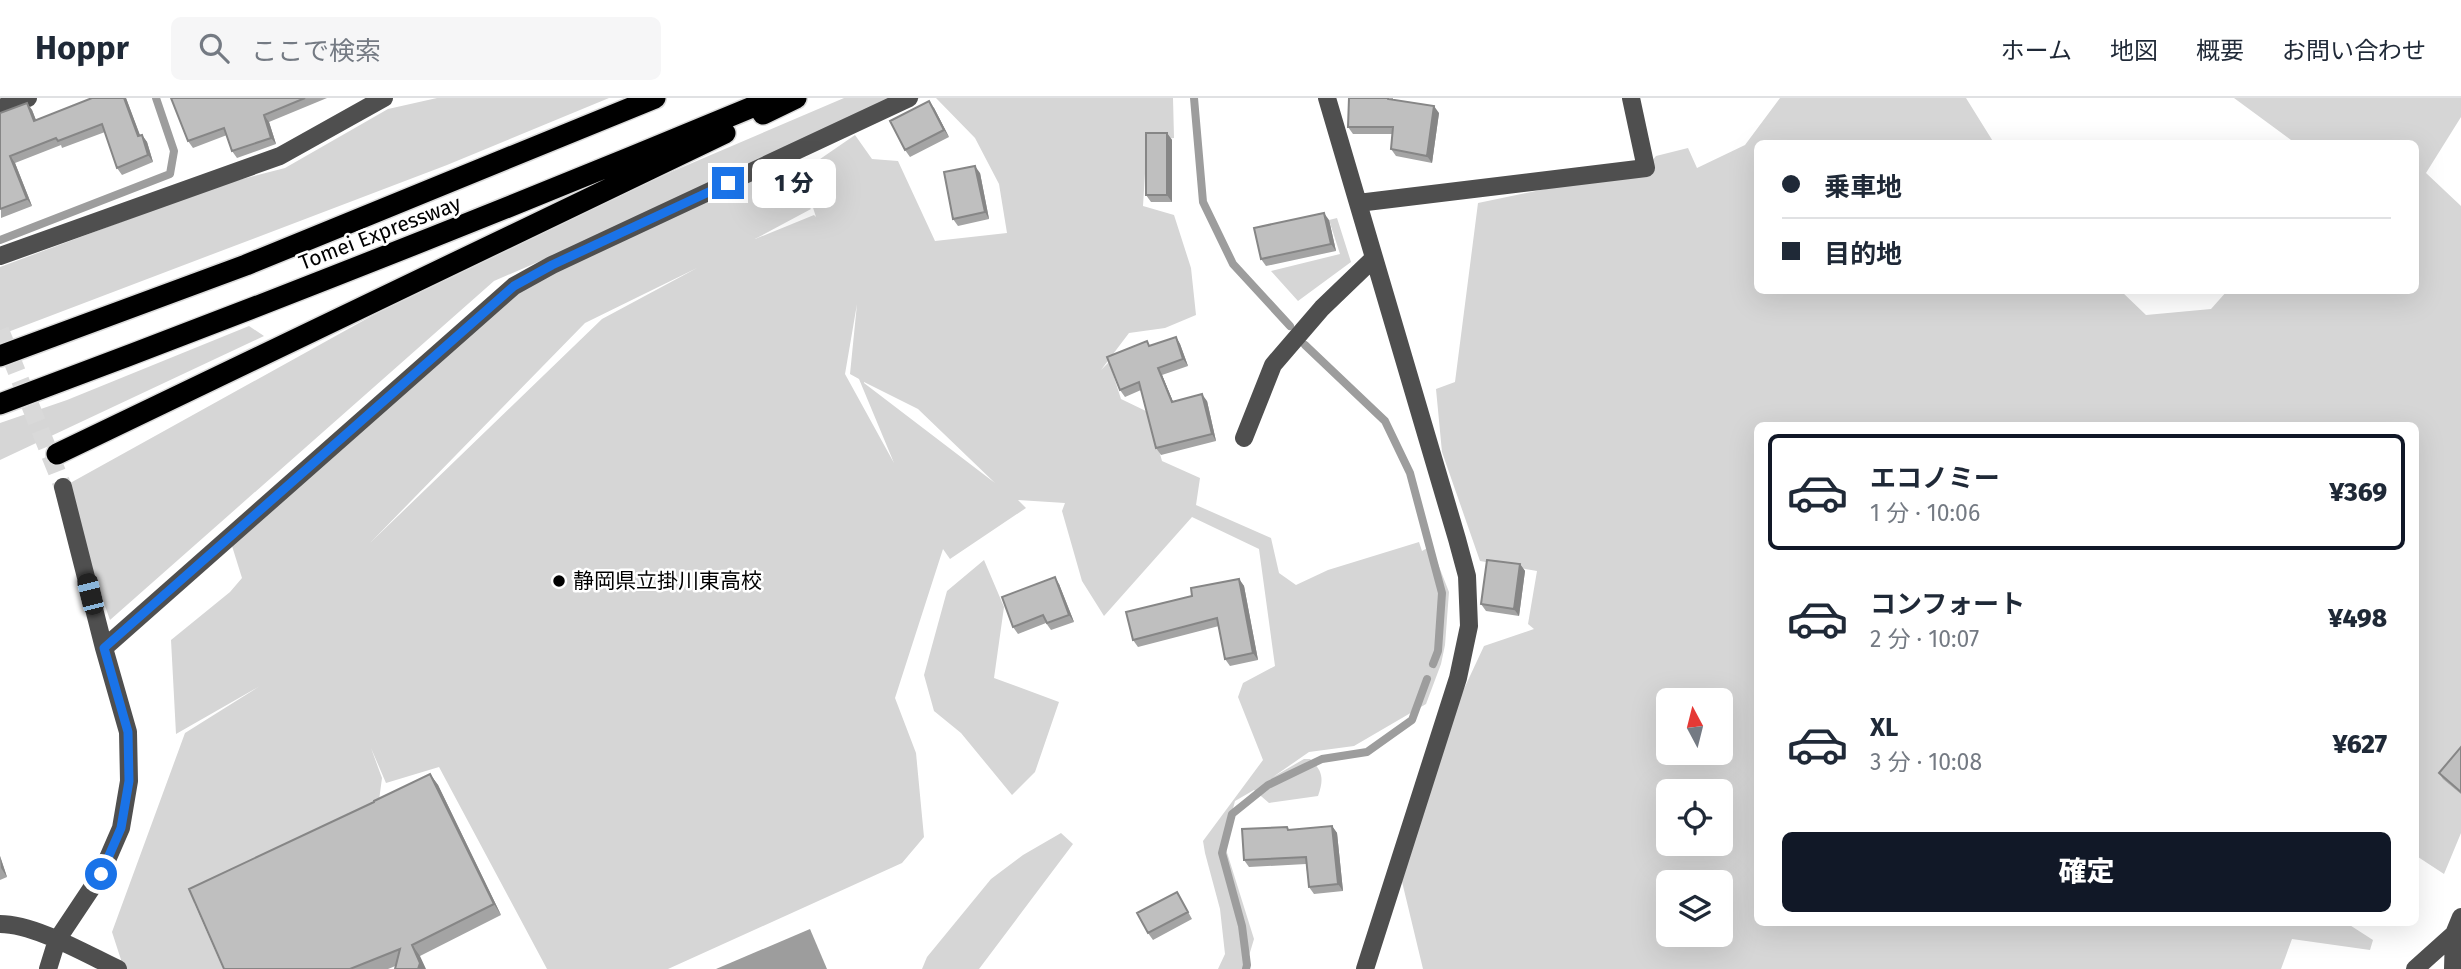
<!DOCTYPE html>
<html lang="ja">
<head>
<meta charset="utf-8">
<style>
	:root { --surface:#fff; --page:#f6f6f7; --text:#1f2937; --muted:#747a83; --line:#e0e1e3; --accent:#111827 }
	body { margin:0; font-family:"Fira Sans","Noto Sans JP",sans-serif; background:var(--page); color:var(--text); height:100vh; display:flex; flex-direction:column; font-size:26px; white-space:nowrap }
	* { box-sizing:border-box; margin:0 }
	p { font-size:23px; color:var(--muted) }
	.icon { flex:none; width:38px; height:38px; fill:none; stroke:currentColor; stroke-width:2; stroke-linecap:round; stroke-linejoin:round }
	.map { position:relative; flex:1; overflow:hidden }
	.details { position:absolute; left:1754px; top:324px; width:665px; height:504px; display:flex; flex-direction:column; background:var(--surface); border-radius:10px; box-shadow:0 7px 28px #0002 }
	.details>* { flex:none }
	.banner { position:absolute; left:1754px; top:42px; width:665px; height:154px; border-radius:10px; box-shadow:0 7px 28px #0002; display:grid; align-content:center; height:154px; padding:0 28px; background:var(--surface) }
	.needle { width:46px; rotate:353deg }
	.buttons { position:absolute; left:1656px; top:590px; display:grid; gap:14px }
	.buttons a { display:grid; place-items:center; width:77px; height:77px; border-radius:10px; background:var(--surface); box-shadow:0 7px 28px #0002; font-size:35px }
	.end { position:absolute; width:32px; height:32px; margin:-16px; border:9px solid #1a73e8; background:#fff; box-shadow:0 0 0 4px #fff }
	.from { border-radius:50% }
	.bubble { position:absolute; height:49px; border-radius:10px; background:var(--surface); box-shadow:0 7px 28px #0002; font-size:23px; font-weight:800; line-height:49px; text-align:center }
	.car { position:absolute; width:21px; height:42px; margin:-21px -10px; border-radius:9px; box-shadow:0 0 5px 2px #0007; background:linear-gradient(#222 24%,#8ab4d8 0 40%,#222 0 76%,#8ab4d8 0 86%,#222 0) }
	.banner b { display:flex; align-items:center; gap:24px; height:66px; font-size:26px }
	.banner b+b { border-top:2px solid var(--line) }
	.banner i { width:18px; height:18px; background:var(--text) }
	ul { padding:12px 0 0; list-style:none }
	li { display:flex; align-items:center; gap:21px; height:116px; margin:0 14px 10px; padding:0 14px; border:4px solid transparent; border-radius:10px }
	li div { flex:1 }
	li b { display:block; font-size:26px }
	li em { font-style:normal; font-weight:800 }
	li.on { border-color:var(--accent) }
	li>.icon { width:63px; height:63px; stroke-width:1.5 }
	.button { display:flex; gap:14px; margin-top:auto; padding:14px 28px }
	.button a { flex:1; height:80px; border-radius:10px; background:var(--accent); color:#fff; font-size:28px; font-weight:800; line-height:80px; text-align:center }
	header { display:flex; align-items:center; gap:42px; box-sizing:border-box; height:98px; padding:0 35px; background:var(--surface); border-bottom:2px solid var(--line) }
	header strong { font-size:33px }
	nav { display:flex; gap:38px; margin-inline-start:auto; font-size:24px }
	.search { width:490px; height:63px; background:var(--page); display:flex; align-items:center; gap:18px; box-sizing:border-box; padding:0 24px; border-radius:10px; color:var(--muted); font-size:26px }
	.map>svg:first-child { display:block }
	.green { fill:#d6d6d6; fill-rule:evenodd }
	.water { fill:#9d9d9d }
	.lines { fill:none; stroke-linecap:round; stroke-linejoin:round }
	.stream { stroke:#9d9d9d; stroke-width:8 }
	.minor-tunnel { stroke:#d9d9d9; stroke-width:18; stroke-dasharray:18 9; stroke-linecap:butt }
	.highway-casing { stroke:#dbdbdb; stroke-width:24 }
	.minor { stroke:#4f4f4f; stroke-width:18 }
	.highway { stroke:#000; stroke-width:21 }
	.wall { fill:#a4a4a4 }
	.shaded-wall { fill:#868686 }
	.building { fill:#bfbfbf; stroke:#868686; stroke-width:2 }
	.route { stroke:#1a73e8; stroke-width:9 }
	.poi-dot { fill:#000; stroke:#fff; stroke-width:2.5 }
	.labels { text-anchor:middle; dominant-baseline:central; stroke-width:5; stroke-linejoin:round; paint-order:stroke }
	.street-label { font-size:21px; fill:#000; stroke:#fff }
	.poi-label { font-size:21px; fill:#000; stroke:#fff; text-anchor:start }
</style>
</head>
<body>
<header>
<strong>Hoppr</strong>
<div class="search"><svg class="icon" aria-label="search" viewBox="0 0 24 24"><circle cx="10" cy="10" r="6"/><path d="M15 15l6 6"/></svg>ここで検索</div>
<nav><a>ホーム</a><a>地図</a><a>概要</a><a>お問い合わせ</a></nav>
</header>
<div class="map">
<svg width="2461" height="871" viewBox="0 0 2461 871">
	<rect width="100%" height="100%" fill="#fff"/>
	<!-- green -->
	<path class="green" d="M 437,0 L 609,0 L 447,67 L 0,237 L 0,169 L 223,86 L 285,70 L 388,11 Z
		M 844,0 L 920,0 L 773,63 L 811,111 L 755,141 L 814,117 L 816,119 L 807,91 L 807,70 L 855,37 L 872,61 L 898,63 L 935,143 L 1007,135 L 999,86 L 975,40 L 936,0 L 1173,0 L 1174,40 L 1147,43 L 1143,108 L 1174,117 L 1191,170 L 1196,217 L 1165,230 L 1129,235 L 1101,272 L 1109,264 L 1121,301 L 1148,314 L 1162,363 L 1200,380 L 1196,407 L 1271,440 L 1279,475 L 1296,487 L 1328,472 L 1419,444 L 1422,453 L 1431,448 L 1449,494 L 1445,547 L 1441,566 L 1426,606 L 1354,648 L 1309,654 L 1273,679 L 1304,661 L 1310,661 C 1323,673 1324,681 1318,698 L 1269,705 L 1254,692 L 1235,703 L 1224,745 L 1254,841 L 1245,871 L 1218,871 L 1225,856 L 1220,811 L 1205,755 L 1203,743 L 1263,662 L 1238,599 L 1243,585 L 1275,568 L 1259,451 L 1192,419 L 1104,518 L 1082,483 L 1062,413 L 1065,405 L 1018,402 L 1026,410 L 950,461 L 943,451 L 895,600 L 916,655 L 924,739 L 902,765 L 668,871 L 547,871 L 439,669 L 386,685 L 371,650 L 382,680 L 378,710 L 194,805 L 223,871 L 124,871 L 112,834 L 185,635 L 260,588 L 176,636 L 171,542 L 230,494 L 242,480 L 232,448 L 514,188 L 754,71 L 494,183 L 110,522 L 63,389 L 496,149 ZM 697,170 L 602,221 L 370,445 L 585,225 ZM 857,206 L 850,276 L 859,281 L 894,365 L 845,276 ZM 864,284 L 918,311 L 995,385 L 864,285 Z
		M 1780,0 L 1966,0 L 1994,45 L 1757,46 L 1757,192 L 2121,193 L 2146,217 L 2211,211 L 2227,193 L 2415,192 L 2415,46 L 2295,45 L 2234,0 L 2461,0 L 2461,19 L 2426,75 L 2461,108 L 2461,735 L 2444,776 L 2415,757 L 2415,327 L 1757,327 L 1757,824 L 2345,824 L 2373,842 L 2370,852 L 2292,841 L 2281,871 L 1423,871 L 1398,767 L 1434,655 L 1484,548 L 1534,531 L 1528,526 L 1537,473 L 1480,463 L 1442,354 L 1436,291 L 1455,284 L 1478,105 L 1646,70 L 1656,58 L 1688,50 L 1697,70 L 1745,47 ZM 1668,602 L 1720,602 L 1720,654 L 1668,654 ZM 1668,693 L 1720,693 L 1720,746 L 1668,746 ZM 1668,784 L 1720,784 L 1720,836 L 1668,836 Z
		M 1337,120 L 1351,164 L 1298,203 L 1271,173 L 1340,156 L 1329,122 Z
		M 249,228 L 264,238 L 0,362 L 0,325 L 67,302 Z
		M 984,462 L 1004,509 L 994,580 L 1059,604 L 1035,674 L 1012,697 L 961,635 L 934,613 L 924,577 L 947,493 Z
		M 1061,735 L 1073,746 L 979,871 L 922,871 L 927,859 L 991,781 L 1023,757 Z"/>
	<!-- water -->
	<path class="water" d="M 810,831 L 827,871 L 716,871 Z"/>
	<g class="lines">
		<!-- stream -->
		<path class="stream" d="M 1194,0 L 1203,104 L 1233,166 L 1290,228
			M 0,142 L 170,76 L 174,53 L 156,0
			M 1305,247 L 1385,323 L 1410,375 L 1442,495 L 1438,553 L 1433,566
			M 1246,871 L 1247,867 L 1242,828 L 1222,755 L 1232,716 L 1268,687 L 1322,661 L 1367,654 L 1412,622 L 1427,581"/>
		<!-- minor-tunnel -->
		<path class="minor-tunnel" d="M 0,232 L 63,389"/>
		<defs>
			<path id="highway" d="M 763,16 L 796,0
				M 0,258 L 246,167 L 655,0
				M 0,306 C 260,209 518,107 774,0
				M 57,356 L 725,35"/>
		</defs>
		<!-- highway casing -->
		<use href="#highway" class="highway-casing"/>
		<!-- minor -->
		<path class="minor" d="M 1327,0 L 1457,441 L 1467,478 L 1469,528 L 1458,580 L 1365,871
			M 0,10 L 28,0
			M 1358,105 L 1646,70 L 1631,0
			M 0,158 L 280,58 L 384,0
			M 1244,340 L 1273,267 L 1322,210 L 1374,160
			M 104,550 L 514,188 L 552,167 L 909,0
			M 0,826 C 35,826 86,856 118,871
			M 48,871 L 57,842 L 101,776 L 121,730 L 129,683 L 128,634 L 104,550 L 63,389
			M 2415,871 L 2454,836 L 2461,819
			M 2453,871 L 2454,836"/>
		<!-- highway -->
		<use href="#highway" class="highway"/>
	</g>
	<!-- wall -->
	<path class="wall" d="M 92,0 L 126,0 L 140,38 L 142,37 L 147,44 L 153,64 L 122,77 L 117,70 L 105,34 L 62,50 L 61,47 L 15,65 L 32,108 L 1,120 L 0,15 L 27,5 L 32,12 L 36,22 Z
		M 171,0 L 327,0 L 269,24 L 276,46 L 237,60 L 232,53 L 227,37 L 193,50 L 188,43 Z
		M 1349,0 L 1393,0 L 1393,2 L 1439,15 L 1432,65 L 1396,58 L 1391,51 L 1393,36 L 1353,36 L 1348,29 Z
		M 934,10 L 949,39 L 910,59 L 905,52 Z
		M 1167,35 L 1172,42 L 1172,104 L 1151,104 L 1146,97 Z
		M 980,75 L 989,121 L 958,128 L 953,121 Z
		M 1329,122 L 1336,153 L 1266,168 L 1261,161 Z
		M 1176,239 L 1180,246 L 1188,268 L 1162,277 L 1173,304 L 1207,303 L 1216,343 L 1161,357 L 1156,350 L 1141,292 L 1125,299 L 1120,292 L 1147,243 L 1150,248 Z
		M 1520,466 L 1525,473 L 1519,518 L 1486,513 L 1481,506 Z
		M 1239,481 L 1244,488 L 1258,562 L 1230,568 L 1225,561 L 1219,528 L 1138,549 L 1133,542 L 1192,498 Z
		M 1059,486 L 1074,524 L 1051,532 L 1046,525 L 1018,536 L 1013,529 Z
		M 2461,649 L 2461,696 L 2443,681 L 2439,675 Z
		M 430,676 L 438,687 L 501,817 L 420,858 L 388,871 L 224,871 L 374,704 Z
		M 1332,728 L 1337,735 L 1343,793 L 1314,796 L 1309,789 L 1306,766 L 1249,769 L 1244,762 L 1290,732 Z
		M 0,758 L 7,779 L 0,782 Z
		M 1177,794 L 1192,821 L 1153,842 L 1148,835 Z"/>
	<!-- shaded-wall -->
	<path class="shaded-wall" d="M 124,0 L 126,0 L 143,45 L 138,38 Z
		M 929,3 L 934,10 L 949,39 L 944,32 Z
		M 27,5 L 32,12 L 39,30 L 34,23 Z
		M 1434,8 L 1439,15 L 1432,65 L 1427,58 Z
		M 264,17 L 269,24 L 276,46 L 271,40 Z
		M 1167,35 L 1172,42 L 1172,104 L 1167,97 Z
		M 142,37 L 147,44 L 153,64 L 148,57 Z
		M 10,58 L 15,65 L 32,108 L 27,101 Z
		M 975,68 L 980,75 L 989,121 L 985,114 Z
		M 1324,115 L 1329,122 L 1336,153 L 1331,146 Z
		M 1176,239 L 1180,246 L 1188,268 L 1183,261 Z
		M 1158,270 L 1162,277 L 1176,311 L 1172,304 Z
		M 1202,296 L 1207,303 L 1216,343 L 1212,336 Z
		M 1520,466 L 1525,473 L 1519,518 L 1514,511 Z
		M 1055,479 L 1059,486 L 1074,524 L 1069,517 Z
		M 1239,481 L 1244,488 L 1258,562 L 1253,555 Z
		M 430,676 L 438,687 L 501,817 L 494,806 Z
		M 1332,728 L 1337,735 L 1343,793 L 1338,786 Z
		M 0,758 L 7,779 L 1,770 Z
		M 412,847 L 420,858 L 426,871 L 418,871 Z"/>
	<!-- building -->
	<path class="building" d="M 92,0 L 124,0 L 138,38 L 142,37 L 148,57 L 117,70 L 102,26 L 58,43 L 56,40 L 10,58 L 27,101 L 0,111 L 0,15 L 27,5 L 34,23 Z
		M 171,0 L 305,0 L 264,17 L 271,40 L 232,53 L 224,30 L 188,43 Z
		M 1349,0 L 1388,0 L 1388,1 L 1434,8 L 1427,58 L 1391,51 L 1393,29 L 1348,29 Z
		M 929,3 L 944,32 L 905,52 L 890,23 Z
		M 1146,35 L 1167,35 L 1167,97 L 1146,97 Z
		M 975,68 L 985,114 L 953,121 L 944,74 Z
		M 1324,115 L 1331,146 L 1261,161 L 1254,130 Z
		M 1176,239 L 1183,261 L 1158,270 L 1172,304 L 1202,296 L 1212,336 L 1156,350 L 1139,284 L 1120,292 L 1107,259 L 1147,243 L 1149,248 Z
		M 1487,462 L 1520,466 L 1514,511 L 1481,506 Z
		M 1055,479 L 1069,517 L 1047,525 L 1043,517 L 1013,529 L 1002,499 Z
		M 1239,481 L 1253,555 L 1225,561 L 1217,520 L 1133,542 L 1126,514 L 1192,498 L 1191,490 Z
		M 2461,649 L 2461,694 L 2439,675 Z
		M 430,676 L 494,806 L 412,847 L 420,865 L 418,871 L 395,871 L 400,851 L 350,871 L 224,871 L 189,791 L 374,704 L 374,703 Z
		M 1332,728 L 1338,786 L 1309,789 L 1306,759 L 1244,762 L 1242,731 L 1287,729 L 1288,732 Z
		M 1177,794 L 1188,814 L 1148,835 L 1137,815 Z"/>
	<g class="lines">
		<!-- route -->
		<path class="route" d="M 101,776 L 121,730 L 129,683 L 128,634 L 104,550 L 514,188 L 552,167 L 728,85"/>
	</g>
	<!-- markers -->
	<circle class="poi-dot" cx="559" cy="483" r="7"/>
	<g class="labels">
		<!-- street labels -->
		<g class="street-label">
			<text transform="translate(380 135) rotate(-21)">Tomei Expressway</text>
		</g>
		<!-- poi labels -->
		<g class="poi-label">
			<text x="573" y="483">静岡県立掛川東高校</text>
		</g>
	</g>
</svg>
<div class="buttons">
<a><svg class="needle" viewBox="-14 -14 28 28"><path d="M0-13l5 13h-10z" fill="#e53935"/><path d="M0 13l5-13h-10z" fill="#747a83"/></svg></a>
<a><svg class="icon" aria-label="locate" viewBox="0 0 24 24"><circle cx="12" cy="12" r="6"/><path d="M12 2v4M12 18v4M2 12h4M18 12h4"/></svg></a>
<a><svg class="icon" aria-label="layers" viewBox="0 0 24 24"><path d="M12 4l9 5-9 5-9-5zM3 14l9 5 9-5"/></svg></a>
</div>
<i class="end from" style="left:101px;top:776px"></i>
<i class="end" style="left:728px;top:85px"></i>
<div class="bubble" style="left:752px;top:61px;width:84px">1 分</div>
<i class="car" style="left:90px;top:496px;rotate:346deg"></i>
<div class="banner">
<b><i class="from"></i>乗車地</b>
<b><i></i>目的地</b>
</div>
<section class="details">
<ul>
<li class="on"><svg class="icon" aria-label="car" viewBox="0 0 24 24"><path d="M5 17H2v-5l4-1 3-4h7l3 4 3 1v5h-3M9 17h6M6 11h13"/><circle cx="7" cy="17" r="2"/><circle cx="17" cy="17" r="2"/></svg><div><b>エコノミー</b><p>1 分 · 10:06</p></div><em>¥369</em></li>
<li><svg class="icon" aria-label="car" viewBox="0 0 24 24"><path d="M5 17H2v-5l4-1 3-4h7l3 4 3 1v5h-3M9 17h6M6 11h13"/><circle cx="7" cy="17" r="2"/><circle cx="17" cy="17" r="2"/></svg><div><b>コンフォート</b><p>2 分 · 10:07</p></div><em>¥498</em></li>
<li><svg class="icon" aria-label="car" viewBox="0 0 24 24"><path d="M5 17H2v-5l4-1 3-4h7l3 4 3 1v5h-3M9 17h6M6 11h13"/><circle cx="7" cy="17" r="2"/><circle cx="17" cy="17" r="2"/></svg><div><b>XL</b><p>3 分 · 10:08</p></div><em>¥627</em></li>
</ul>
<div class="button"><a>確定</a></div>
</section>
</div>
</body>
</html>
